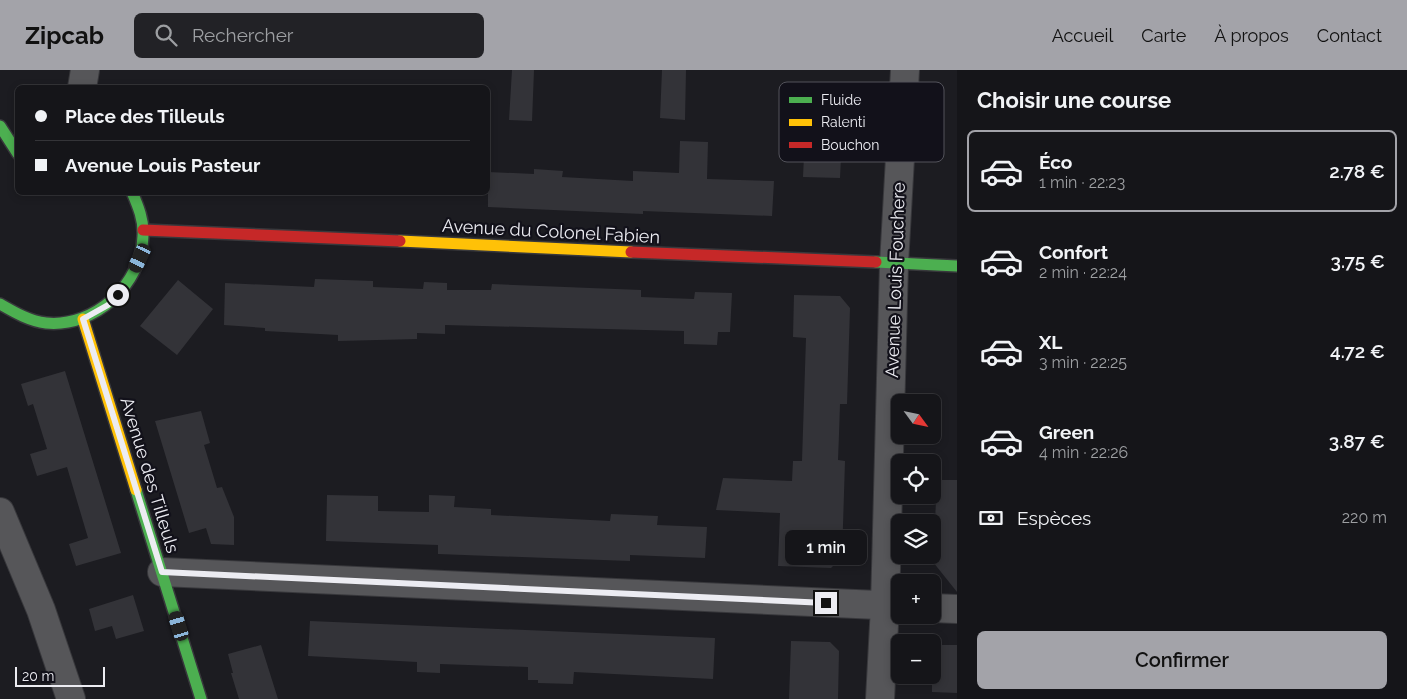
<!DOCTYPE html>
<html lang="fr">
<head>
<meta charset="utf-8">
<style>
	:root { --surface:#151519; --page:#222226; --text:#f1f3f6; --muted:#9d9fa2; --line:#343438; --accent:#a3a3a9 }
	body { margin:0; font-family:Raleway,sans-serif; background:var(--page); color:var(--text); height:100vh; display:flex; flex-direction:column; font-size:19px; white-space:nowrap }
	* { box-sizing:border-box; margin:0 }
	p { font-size:16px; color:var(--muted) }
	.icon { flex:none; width:28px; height:28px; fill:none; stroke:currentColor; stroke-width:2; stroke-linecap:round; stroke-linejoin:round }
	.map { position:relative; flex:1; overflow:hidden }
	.details { display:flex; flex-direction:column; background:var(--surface); width:450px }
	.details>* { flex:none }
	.hud { position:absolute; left:15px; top:15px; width:475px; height:110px; border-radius:8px; box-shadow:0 2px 8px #0003,0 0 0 1px var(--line); display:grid; align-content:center; height:110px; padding:0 20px; background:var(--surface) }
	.needle { width:32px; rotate:123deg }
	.fabs { position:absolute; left:891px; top:324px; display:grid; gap:10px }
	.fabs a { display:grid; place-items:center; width:50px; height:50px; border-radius:8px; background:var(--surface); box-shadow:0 2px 8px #0003,0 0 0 1px var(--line); font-size:25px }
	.scale { position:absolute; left:15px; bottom:12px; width:90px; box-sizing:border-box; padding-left:5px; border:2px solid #ececf2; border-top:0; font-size:14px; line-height:18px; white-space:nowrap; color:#ececf2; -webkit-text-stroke:4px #12111a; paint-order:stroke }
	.end { position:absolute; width:22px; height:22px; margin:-11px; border:6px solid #ececf2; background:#111; box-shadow:0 0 0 2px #111 }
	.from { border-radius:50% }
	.bubble { position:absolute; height:35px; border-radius:8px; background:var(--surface); box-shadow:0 2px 8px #0003,0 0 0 1px var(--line); font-size:16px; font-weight:600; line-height:35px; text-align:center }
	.car { position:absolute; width:15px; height:30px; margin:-15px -8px; border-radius:6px; box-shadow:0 0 4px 1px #0007; background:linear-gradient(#222 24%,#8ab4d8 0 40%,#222 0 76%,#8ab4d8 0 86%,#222 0) }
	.hud b { display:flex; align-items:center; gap:18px; height:48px; font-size:19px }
	.hud b+b { border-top:1px solid var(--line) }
	.hud i { width:12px; height:12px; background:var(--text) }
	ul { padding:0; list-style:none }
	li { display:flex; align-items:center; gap:15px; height:82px; margin:0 10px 8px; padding:0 10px; border:2px solid transparent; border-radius:8px }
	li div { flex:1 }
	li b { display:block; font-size:19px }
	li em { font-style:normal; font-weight:600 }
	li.on { border-color:var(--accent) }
	li>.icon { width:45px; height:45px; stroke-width:1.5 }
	h2 { padding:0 20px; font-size:22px; line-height:60px }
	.pay { display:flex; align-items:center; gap:12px; height:55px; padding:0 20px; font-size:19px }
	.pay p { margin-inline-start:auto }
	.primary-button { display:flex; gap:10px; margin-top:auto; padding:10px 20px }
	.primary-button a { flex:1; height:58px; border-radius:8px; background:var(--accent); color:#111; font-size:20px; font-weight:600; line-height:58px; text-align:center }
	header { display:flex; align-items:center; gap:30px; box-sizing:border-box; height:70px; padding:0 25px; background:var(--accent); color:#111 }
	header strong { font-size:24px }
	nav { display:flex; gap:28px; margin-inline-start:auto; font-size:18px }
	.search { width:350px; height:45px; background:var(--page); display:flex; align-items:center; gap:12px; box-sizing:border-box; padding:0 18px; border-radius:8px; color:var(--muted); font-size:19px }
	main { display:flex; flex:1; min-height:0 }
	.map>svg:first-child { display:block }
	.building { fill:#333338 }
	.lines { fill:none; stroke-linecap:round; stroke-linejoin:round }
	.street-casing { stroke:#38383c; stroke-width:30 }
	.fast-casing { stroke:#38383c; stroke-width:14 }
	.slow-casing { stroke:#38383c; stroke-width:14 }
	.jam-casing { stroke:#38383c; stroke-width:14 }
	.street { stroke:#565659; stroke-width:28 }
	.fast { stroke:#4caf50; stroke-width:11 }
	.slow { stroke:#ffc107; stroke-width:11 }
	.jam { stroke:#c62828; stroke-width:11 }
	.route { stroke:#ececf2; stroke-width:6 }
	.labels { text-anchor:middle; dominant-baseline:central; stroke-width:4.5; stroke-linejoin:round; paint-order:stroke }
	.street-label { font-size:18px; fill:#ececf2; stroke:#12111a }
	.key { fill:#12111a; stroke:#53535b; stroke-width:1 }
	.key-label { font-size:14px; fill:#ececf2 }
</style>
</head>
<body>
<header>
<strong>Zipcab</strong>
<div class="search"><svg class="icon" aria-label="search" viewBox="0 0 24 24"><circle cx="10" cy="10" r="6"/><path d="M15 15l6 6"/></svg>Rechercher</div>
<nav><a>Accueil</a><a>Carte</a><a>À propos</a><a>Contact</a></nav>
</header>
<main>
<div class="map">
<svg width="957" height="629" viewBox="0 0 957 629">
	<rect width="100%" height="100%" fill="#1c1c21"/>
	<!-- building -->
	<path class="building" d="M 512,0 L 534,0 L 532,51 L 509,50 Z
		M 662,0 L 686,0 L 685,50 L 660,48 Z
		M 806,44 L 843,46 L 840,108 L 803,107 Z
		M 680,71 L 708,72 L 707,109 L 774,111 L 772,146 L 643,141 L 643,144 L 488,137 L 488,102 L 534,104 L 534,99 L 563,101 L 562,107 L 633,111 L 633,101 L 679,103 Z
		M 315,209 L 373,211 L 373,217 L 423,219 L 424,212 L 447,213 L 447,220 L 491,220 L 492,214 L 641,220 L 641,227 L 667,228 L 694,229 L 695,222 L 732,223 L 730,262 L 718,262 L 717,275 L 684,274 L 684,261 L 445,255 L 445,264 L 417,263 L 417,269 L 338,271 L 338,265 L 265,261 L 265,258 L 224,255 L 225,213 L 314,217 Z
		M 178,210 L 213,239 L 177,285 L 140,256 Z
		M 794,225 L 840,226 L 850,238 L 847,334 L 840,334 L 839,364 L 838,390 L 845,391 L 842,487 L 831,498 L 778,496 L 780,443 L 716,440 L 723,408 L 792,411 L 793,391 L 802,391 L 806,268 L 793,267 Z
		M 65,301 L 121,483 L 76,496 L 69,474 L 88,468 L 67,397 L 37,406 L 30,384 L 47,379 L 33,334 L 28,336 L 21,314 Z
		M 201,341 L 210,373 L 204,375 L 217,418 L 222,417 L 234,447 L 234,475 L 211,474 L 206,458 L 189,463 L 155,351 Z
		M 937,410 L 957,410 L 957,522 L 933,492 Z
		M 327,425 L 378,426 L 378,441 L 429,442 L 429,425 L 455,426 L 454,437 L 491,439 L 491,445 L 610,451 L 611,444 L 658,446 L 657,455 L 707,457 L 705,488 L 630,485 L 630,491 L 438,484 L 438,475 L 326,471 Z
		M 133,525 L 144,561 L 116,569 L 112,556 L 95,561 L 89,539 Z
		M 310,551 L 715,568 L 713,609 L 574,602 L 573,614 L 538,613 L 538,610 L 528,610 L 528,597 L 440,594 L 440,603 L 417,602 L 417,592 L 308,586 Z
		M 791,571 L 830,572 L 839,581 L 838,629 L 789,629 Z
		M 261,575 L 278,629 L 239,629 L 231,603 L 233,603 L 228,584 Z
		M 940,575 L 957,575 L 957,623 L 932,622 L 932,582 Z"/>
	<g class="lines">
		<defs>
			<path id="street" d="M 82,18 L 85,0
				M 0,442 L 41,540 L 71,629
				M 162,502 L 900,536
				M 932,538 L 957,539
				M 880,629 L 885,536 L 894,194 L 905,0"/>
			<path id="fast" d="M 0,56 L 18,84
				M 876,192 L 957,196
				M 0,234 C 14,242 29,251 46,253 C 95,258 142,214 143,166 C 144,150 138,136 132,122
				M 136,420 L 201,629"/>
			<path id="slow" d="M 400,171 L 631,182
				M 83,249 L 136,420"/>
			<path id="jam" d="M 143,160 L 400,171
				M 631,182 L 876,192"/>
		</defs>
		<!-- street casing -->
		<use href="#street" class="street-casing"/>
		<!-- fast casing -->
		<use href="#fast" class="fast-casing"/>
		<!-- slow casing -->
		<use href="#slow" class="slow-casing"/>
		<!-- jam casing -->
		<use href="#jam" class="jam-casing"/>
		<!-- street -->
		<use href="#street" class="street"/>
		<!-- fast -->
		<use href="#fast" class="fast"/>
		<!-- slow -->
		<use href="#slow" class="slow"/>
		<!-- jam -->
		<use href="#jam" class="jam"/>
	</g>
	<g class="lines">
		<!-- route -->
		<path class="route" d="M 118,225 L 108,235 L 83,249 L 162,502 L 826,533"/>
	</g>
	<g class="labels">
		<!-- street labels -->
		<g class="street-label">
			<text transform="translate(551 161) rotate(3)">Avenue du Colonel Fabien</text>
			<text transform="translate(895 210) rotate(-88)">Avenue Louis Fouchere</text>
			<text transform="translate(150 405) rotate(73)">Avenue des Tilleuls</text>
		</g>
	</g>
	<!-- legend -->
	<rect x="779" y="12" width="165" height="80" rx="8" class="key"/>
	<rect x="789" y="27" width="23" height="6" fill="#4caf50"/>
	<rect x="789" y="49" width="23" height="7" fill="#ffc107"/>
	<rect x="789" y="72" width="23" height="6" fill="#c62828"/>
	<g class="key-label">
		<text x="821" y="35">Fluide</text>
		<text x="821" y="57">Ralenti</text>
		<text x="821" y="80">Bouchon</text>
	</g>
</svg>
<div class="fabs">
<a><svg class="needle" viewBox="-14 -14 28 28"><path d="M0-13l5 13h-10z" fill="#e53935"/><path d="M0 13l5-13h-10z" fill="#9d9fa2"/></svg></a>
<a><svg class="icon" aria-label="locate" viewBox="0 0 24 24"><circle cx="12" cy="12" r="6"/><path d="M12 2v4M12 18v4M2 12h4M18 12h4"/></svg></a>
<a><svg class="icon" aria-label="layers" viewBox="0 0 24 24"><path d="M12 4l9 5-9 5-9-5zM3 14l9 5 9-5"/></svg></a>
<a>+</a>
<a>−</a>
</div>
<div class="scale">20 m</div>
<i class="end from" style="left:118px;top:225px"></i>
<i class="end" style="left:826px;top:533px"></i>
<div class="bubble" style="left:785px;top:460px;width:82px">1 min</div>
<i class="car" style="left:140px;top:188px;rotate:205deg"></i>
<i class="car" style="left:179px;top:556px;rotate:343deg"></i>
<div class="hud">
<b><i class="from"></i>Place des Tilleuls</b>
<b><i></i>Avenue Louis Pasteur</b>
</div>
</div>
<section class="details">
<h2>Choisir une course</h2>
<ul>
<li class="on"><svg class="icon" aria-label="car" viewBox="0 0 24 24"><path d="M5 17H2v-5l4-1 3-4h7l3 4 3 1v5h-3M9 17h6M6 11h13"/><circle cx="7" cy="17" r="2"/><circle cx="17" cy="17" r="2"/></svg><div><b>Éco</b><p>1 min · 22:23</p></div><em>2.78 €</em></li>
<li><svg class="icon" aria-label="car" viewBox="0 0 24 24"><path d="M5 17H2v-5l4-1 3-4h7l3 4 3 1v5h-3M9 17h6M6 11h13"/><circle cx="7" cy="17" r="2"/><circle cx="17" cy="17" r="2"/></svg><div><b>Confort</b><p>2 min · 22:24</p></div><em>3.75 €</em></li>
<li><svg class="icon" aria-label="car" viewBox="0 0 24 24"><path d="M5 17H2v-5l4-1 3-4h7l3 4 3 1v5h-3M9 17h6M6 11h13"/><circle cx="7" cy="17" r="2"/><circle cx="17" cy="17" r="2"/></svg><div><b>XL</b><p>3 min · 22:25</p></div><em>4.72 €</em></li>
<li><svg class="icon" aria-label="car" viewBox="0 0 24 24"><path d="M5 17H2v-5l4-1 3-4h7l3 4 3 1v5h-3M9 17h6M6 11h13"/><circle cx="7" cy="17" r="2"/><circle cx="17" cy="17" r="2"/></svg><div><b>Green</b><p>4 min · 22:26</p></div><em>3.87 €</em></li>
</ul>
<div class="pay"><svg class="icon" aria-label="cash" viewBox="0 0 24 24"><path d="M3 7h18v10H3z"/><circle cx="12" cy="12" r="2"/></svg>Espèces<p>220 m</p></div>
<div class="primary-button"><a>Confirmer</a></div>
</section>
</main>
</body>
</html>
